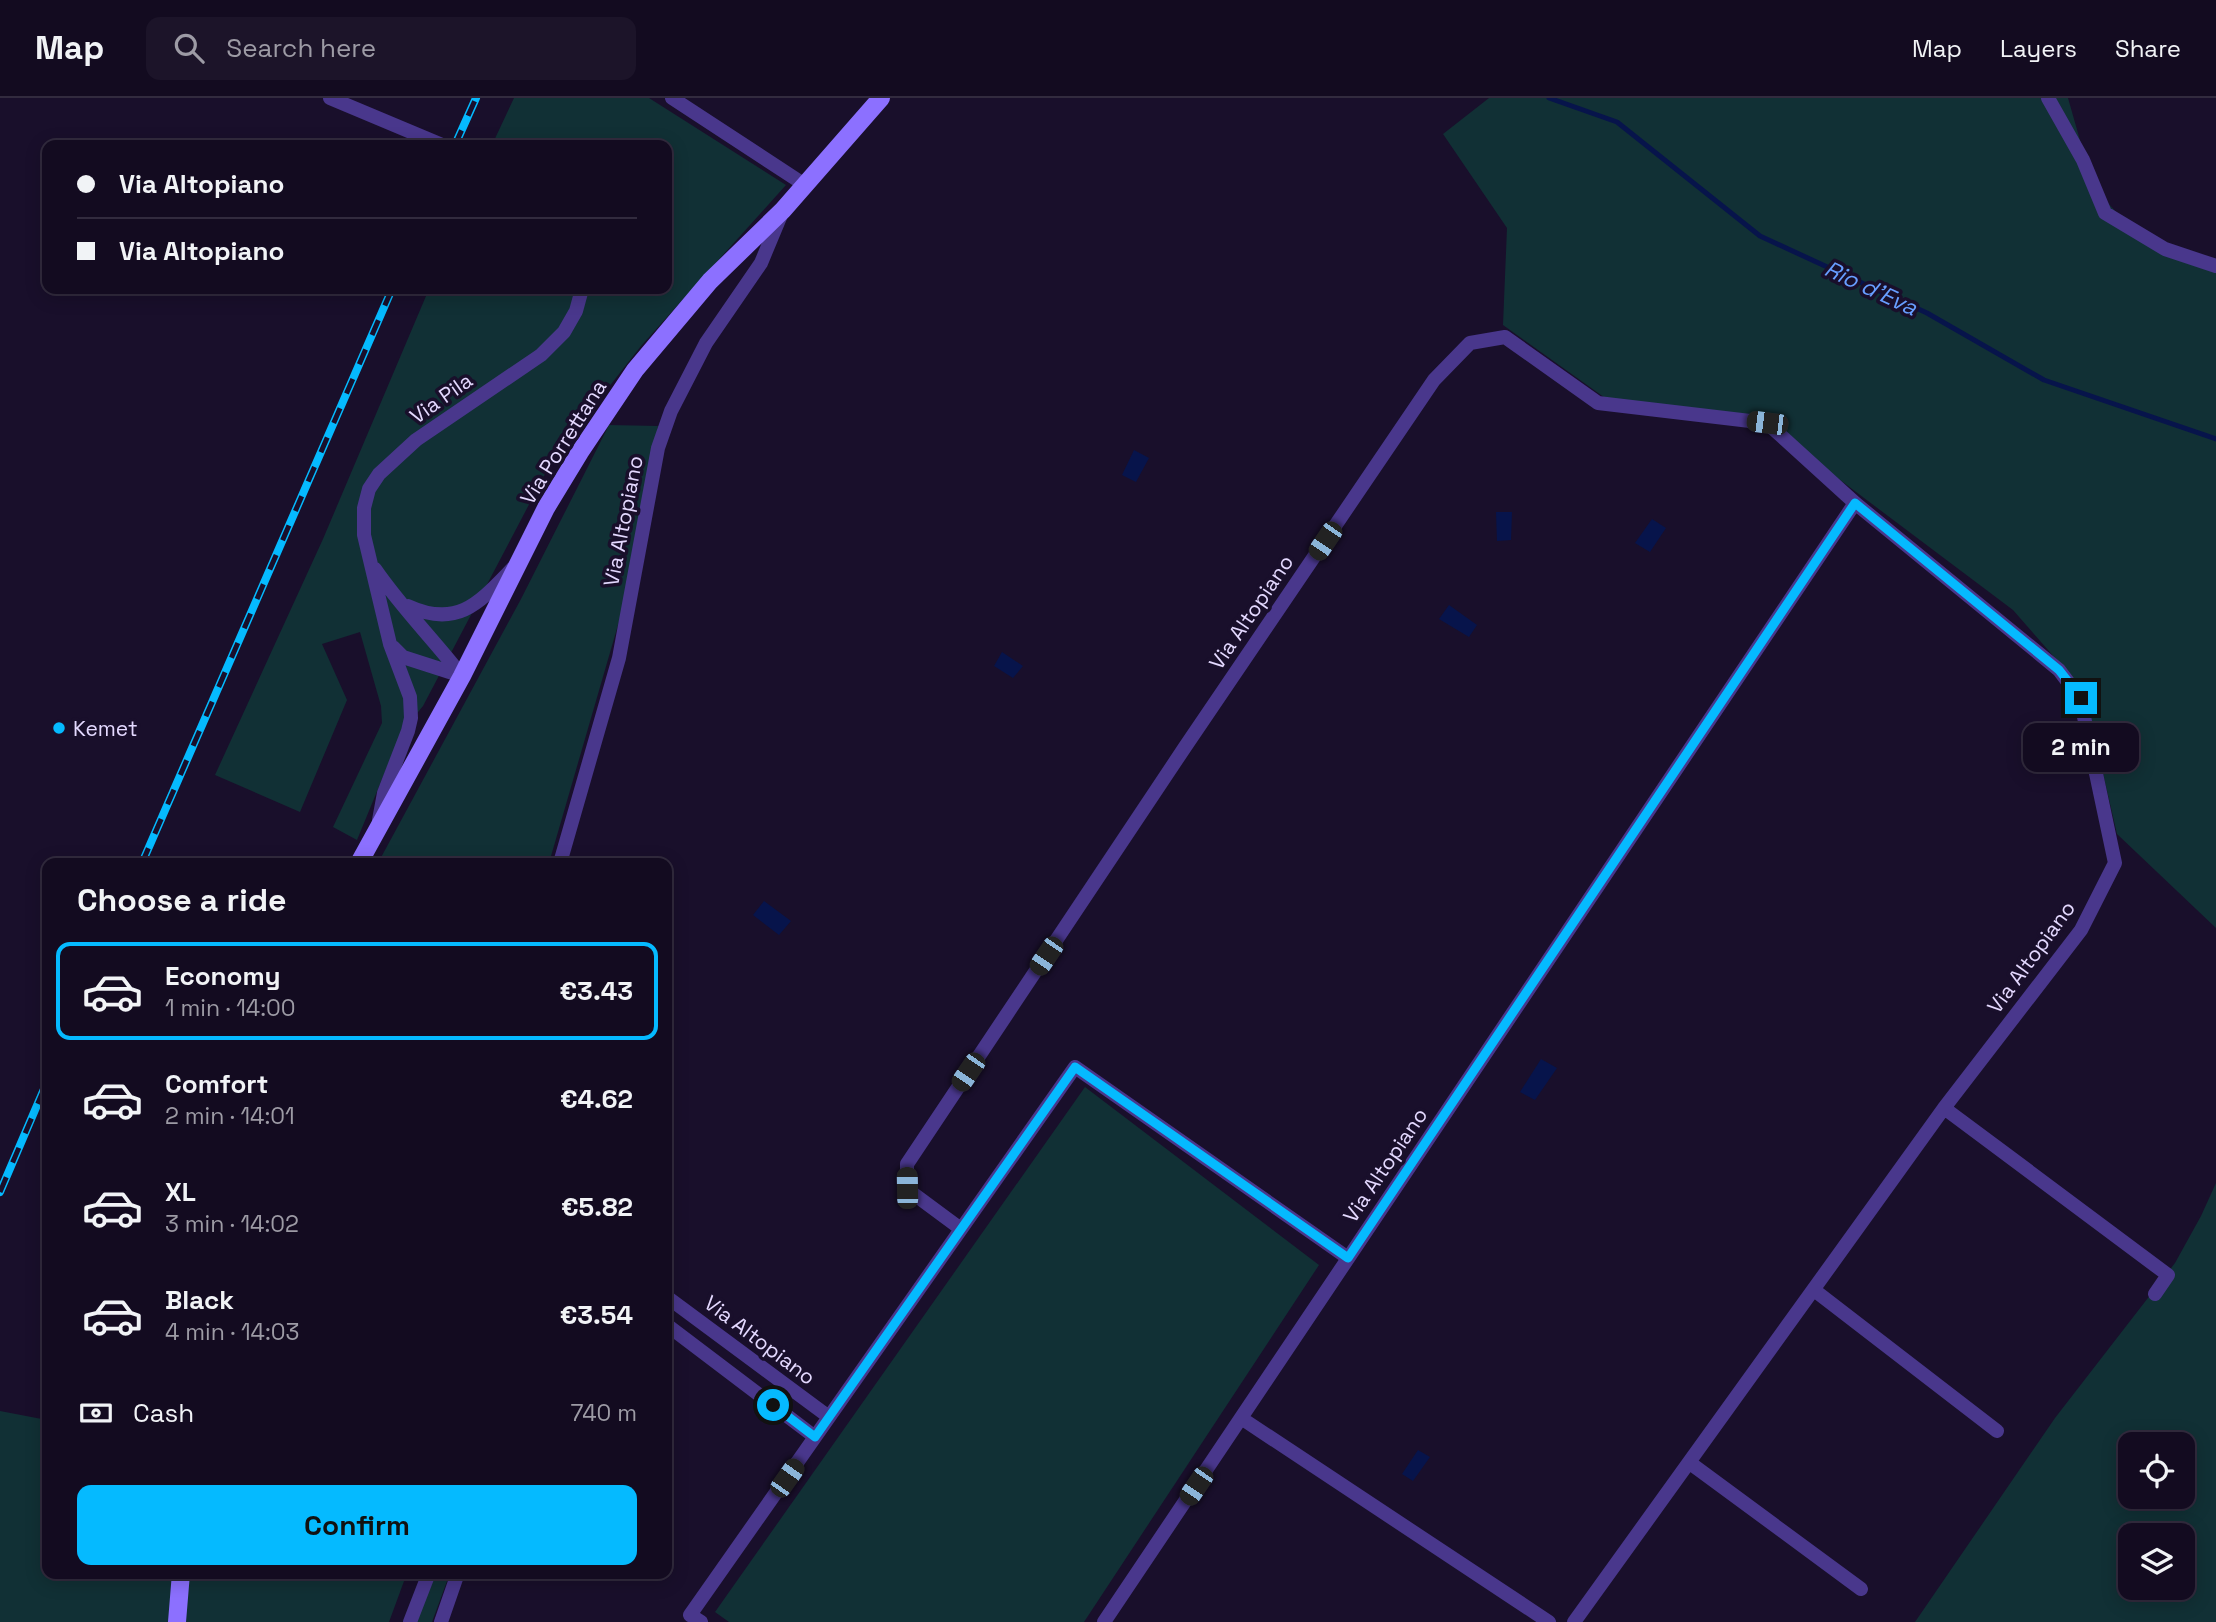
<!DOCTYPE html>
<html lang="en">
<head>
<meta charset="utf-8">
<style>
	:root { --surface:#130b20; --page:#1c1429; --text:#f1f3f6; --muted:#9d9ba5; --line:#322b3e; --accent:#05baff }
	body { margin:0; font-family:"Space Grotesk",sans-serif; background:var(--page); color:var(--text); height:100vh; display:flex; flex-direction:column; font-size:26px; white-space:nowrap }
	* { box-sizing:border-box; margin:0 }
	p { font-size:23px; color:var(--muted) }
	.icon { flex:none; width:38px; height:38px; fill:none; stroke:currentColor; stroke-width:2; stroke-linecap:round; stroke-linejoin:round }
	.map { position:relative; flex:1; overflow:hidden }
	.side { position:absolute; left:42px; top:760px; width:630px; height:721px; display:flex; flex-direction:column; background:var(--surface); border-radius:14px; box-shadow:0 4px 18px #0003,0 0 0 2px var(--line) }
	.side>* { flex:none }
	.banner { position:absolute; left:42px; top:42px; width:630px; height:154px; border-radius:14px; box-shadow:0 4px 18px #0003,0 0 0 2px var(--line); display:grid; align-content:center; height:154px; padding:0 35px; background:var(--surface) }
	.buttons { position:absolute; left:2118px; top:1334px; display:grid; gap:14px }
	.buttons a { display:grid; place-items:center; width:77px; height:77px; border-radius:14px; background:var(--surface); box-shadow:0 4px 18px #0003,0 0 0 2px var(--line); font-size:35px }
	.end { position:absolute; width:32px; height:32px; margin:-16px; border:9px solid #05baff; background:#111; box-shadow:0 0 0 4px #111 }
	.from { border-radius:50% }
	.bubble { position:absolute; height:49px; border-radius:14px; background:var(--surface); box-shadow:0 4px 18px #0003,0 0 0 2px var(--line); font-size:23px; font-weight:700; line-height:49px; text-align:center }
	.car { position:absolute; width:21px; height:42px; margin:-21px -10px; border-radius:9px; box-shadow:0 0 5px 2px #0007; background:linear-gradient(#222 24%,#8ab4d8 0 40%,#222 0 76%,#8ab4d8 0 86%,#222 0) }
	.banner b { display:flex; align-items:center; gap:24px; height:66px; font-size:26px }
	.banner b+b { border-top:2px solid var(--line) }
	.banner i { width:18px; height:18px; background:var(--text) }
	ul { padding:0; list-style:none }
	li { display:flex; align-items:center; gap:21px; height:98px; margin:0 14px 10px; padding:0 21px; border:4px solid transparent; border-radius:14px }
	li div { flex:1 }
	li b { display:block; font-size:26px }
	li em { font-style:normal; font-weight:700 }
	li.selected { border-color:var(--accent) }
	li>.icon { width:63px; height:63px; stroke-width:1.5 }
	h2 { padding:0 35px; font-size:32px; line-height:84px }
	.pay { display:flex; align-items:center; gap:18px; height:77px; padding:0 35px; font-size:26px }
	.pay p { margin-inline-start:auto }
	.cta { display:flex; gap:14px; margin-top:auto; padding:14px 35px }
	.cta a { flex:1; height:80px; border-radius:14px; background:var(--accent); color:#111; font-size:28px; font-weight:700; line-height:80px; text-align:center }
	header { display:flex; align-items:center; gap:42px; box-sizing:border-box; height:98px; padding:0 35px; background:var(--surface); border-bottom:2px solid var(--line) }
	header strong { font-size:33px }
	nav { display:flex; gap:38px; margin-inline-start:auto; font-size:24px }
	.search { width:490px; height:63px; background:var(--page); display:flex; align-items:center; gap:18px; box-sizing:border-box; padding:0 24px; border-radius:14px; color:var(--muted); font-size:26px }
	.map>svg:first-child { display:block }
	.green { fill:#113035; fill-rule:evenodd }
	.water { fill:#07144b }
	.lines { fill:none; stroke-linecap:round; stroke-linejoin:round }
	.stream { stroke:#07144b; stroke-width:5 }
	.minor { stroke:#49378c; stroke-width:14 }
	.secondary { stroke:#8c70ff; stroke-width:18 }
	.rail-casing { stroke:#05baff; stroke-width:8 }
	.rail { stroke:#190f2b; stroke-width:5; stroke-dasharray:16; stroke-linecap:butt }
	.route { stroke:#05baff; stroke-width:9 }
	.poi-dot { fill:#05baff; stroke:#190f2b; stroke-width:2.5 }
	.labels { text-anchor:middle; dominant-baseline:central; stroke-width:7; stroke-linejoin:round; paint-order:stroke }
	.street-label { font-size:21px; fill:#e4d9ff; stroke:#190f2b }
	.poi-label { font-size:21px; fill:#e4d9ff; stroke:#190f2b; text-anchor:start }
	.water-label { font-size:23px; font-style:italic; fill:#679eff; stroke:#190f2b }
</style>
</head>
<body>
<header>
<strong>Map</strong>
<div class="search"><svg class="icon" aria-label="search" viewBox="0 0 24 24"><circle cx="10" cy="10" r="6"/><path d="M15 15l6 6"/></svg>Search here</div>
<nav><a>Map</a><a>Layers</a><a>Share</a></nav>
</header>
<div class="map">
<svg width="2216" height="1524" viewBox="0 0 2216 1524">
	<rect width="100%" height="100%" fill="#190f2b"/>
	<!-- green -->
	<path class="green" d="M 514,0 L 649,0 L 786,87 L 641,248 L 554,359 L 423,608 L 401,635 L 357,742 L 333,729 L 382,625 L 381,608 L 360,534 L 322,546 L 347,602 L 300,714 L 215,677 L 323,441 L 429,191 L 667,191 L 667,47 L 492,47 Z
		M 1489,0 L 2068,0 L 2093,88 L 2131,131 L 2216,164 L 2216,830 L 2117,736 L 2084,593 L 2013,512 L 1755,318 L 1615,307 L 1503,227 L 1507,130 L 1443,36 Z
		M 609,327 L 658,328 L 638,458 L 549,765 L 378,765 L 521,501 Z
		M 1085,989 L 1319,1167 L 1084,1524 L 729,1524 L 715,1514 Z
		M 2216,1085 L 2216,1524 L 1915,1524 L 2055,1320 L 2175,1165 L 2201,1118 ZM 2130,1346 L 2182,1346 L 2182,1398 L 2130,1398 ZM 2130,1437 L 2182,1437 L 2182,1489 L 2130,1489 Z
		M 0,1313 L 47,1322 L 47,1475 L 407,1475 L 389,1524 L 0,1524 Z
		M 435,1475 L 450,1475 L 432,1524 L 416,1524 Z"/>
	<!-- water -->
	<path class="water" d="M 1134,352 L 1149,360 L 1136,384 L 1122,377 Z
		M 1496,414 L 1512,414 L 1511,442 L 1497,443 Z
		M 1652,421 L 1666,430 L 1650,454 L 1635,445 Z
		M 1449,507 L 1477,527 L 1469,539 L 1439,521 Z
		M 1002,554 L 1023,568 L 1013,580 L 994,568 Z
		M 764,803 L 791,823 L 779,837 L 753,817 Z
		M 1541,961 L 1557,970 L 1535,1002 L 1520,994 Z
		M 1418,1352 L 1430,1359 L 1413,1383 L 1402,1376 Z"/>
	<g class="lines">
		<!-- stream -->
		<path class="stream" d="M 1549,0 L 1617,24 L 1760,138 L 1927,215 L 2044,282 L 2216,341"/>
		<!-- minor -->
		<path class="minor" d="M 330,0 L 442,47
			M 672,0 L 805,87
			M 2048,0 L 2083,62 L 2105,115 L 2165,151 L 2216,168
			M 375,471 C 401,509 434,542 462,578
			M 408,508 C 458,531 480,504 513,470
			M 393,549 L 403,559 L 462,578
			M 379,722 L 384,695 L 408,633 L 411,620 L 410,599 L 390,546 L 364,437 L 364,410 L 369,391 L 379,376 L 416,342 L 541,257 L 564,234 L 576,213 L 582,191
			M 560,765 L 619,560 L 658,350 L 671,313 L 706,245 L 761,165 L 781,117
			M 1944,1010 L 2168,1177 L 2155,1196
			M 961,1131 L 907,1091 L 907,1066 L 1185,649 L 1434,282 L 1470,245 L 1505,239 L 1598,305 L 1767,325 L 1855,405 L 2059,572 L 2080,600 L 2115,765 L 2081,832 L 1944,1010 L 1574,1524
			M 1814,1192 L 1997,1333
			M 667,1199 L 829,1319
			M 667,1227 L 815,1339
			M 1241,1320 L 1549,1524
			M 1690,1365 L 1861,1491
			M 410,1524 L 429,1475
			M 441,1524 L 458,1475
			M 701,1524 L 690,1517 L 1075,969 L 1348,1160
			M 1104,1524 L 1855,405"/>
		<!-- secondary -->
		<path class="secondary" d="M 359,765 L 462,578 L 546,410 L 580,354 L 635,272 L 710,183 L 783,112 L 881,0
			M 177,1524 L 181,1475"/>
		<defs>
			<path id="rail" d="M 455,47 L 476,0
				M 142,765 L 392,191
				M 0,1094 L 47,984"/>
		</defs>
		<!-- rail casing -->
		<use href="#rail" class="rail-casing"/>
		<!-- rail -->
		<use href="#rail" class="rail"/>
	</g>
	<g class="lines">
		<!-- route -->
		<path class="route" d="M 773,1307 L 815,1339 L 1075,969 L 1348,1160 L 1855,405 L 2059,572 L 2081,600"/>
	</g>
	<!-- markers -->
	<circle class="poi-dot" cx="59" cy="630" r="7"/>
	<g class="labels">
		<!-- street labels -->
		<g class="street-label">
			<text transform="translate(441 300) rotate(-35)">Via Pila</text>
			<text transform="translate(563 344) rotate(-58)">Via Porrettana</text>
			<text transform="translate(623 423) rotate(-79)">Via Altopiano</text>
			<text transform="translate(1251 514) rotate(-56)">Via Altopiano</text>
			<text transform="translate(2031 859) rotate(-54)">Via Altopiano</text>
			<text transform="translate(1385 1067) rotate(-56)">Via Altopiano</text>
			<text transform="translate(760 1242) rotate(37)">Via Altopiano</text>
		</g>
		<!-- poi labels -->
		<g class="poi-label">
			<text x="73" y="630">Kemet</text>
		</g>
		<!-- water labels -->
		<g class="water-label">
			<text transform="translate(1871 190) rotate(25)">Rio d'Eva</text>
		</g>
	</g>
</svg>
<div class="buttons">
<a><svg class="icon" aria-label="locate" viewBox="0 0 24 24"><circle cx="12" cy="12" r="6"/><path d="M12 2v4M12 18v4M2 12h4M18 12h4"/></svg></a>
<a><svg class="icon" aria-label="layers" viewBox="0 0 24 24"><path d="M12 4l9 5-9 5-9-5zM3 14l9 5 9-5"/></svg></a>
</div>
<i class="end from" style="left:773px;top:1307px"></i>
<i class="end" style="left:2081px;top:600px"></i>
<div class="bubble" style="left:2023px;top:625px;width:116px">2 min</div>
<i class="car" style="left:1767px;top:325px;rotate:277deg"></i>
<i class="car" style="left:1325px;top:443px;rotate:214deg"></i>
<i class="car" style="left:1046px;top:858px;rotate:214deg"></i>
<i class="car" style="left:968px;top:974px;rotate:214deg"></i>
<i class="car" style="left:907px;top:1090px;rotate:359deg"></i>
<i class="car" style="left:787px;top:1380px;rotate:35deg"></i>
<i class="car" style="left:1196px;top:1388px;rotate:214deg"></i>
<div class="banner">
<b><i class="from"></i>Via Altopiano</b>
<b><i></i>Via Altopiano</b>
</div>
<section class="side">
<h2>Choose a ride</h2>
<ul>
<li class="selected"><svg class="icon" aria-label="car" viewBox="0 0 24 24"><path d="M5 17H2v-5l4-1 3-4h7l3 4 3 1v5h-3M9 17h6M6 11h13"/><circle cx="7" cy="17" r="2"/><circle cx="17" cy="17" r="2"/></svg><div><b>Economy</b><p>1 min · 14:00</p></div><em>€3.43</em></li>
<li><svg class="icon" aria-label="car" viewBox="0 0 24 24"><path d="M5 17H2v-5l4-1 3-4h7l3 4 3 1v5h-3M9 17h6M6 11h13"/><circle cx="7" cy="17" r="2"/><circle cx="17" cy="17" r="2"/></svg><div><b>Comfort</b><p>2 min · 14:01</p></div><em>€4.62</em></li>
<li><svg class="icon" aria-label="car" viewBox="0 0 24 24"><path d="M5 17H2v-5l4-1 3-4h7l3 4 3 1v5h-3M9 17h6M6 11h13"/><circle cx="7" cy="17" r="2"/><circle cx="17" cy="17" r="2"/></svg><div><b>XL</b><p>3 min · 14:02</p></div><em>€5.82</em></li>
<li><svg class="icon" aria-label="car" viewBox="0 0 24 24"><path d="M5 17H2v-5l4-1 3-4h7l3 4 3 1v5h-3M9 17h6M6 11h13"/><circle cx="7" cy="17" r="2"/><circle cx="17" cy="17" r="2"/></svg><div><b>Black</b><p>4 min · 14:03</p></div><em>€3.54</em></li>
</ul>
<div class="pay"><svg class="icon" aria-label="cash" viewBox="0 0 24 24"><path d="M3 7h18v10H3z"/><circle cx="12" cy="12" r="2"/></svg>Cash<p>740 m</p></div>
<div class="cta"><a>Confirm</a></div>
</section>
</div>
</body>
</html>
